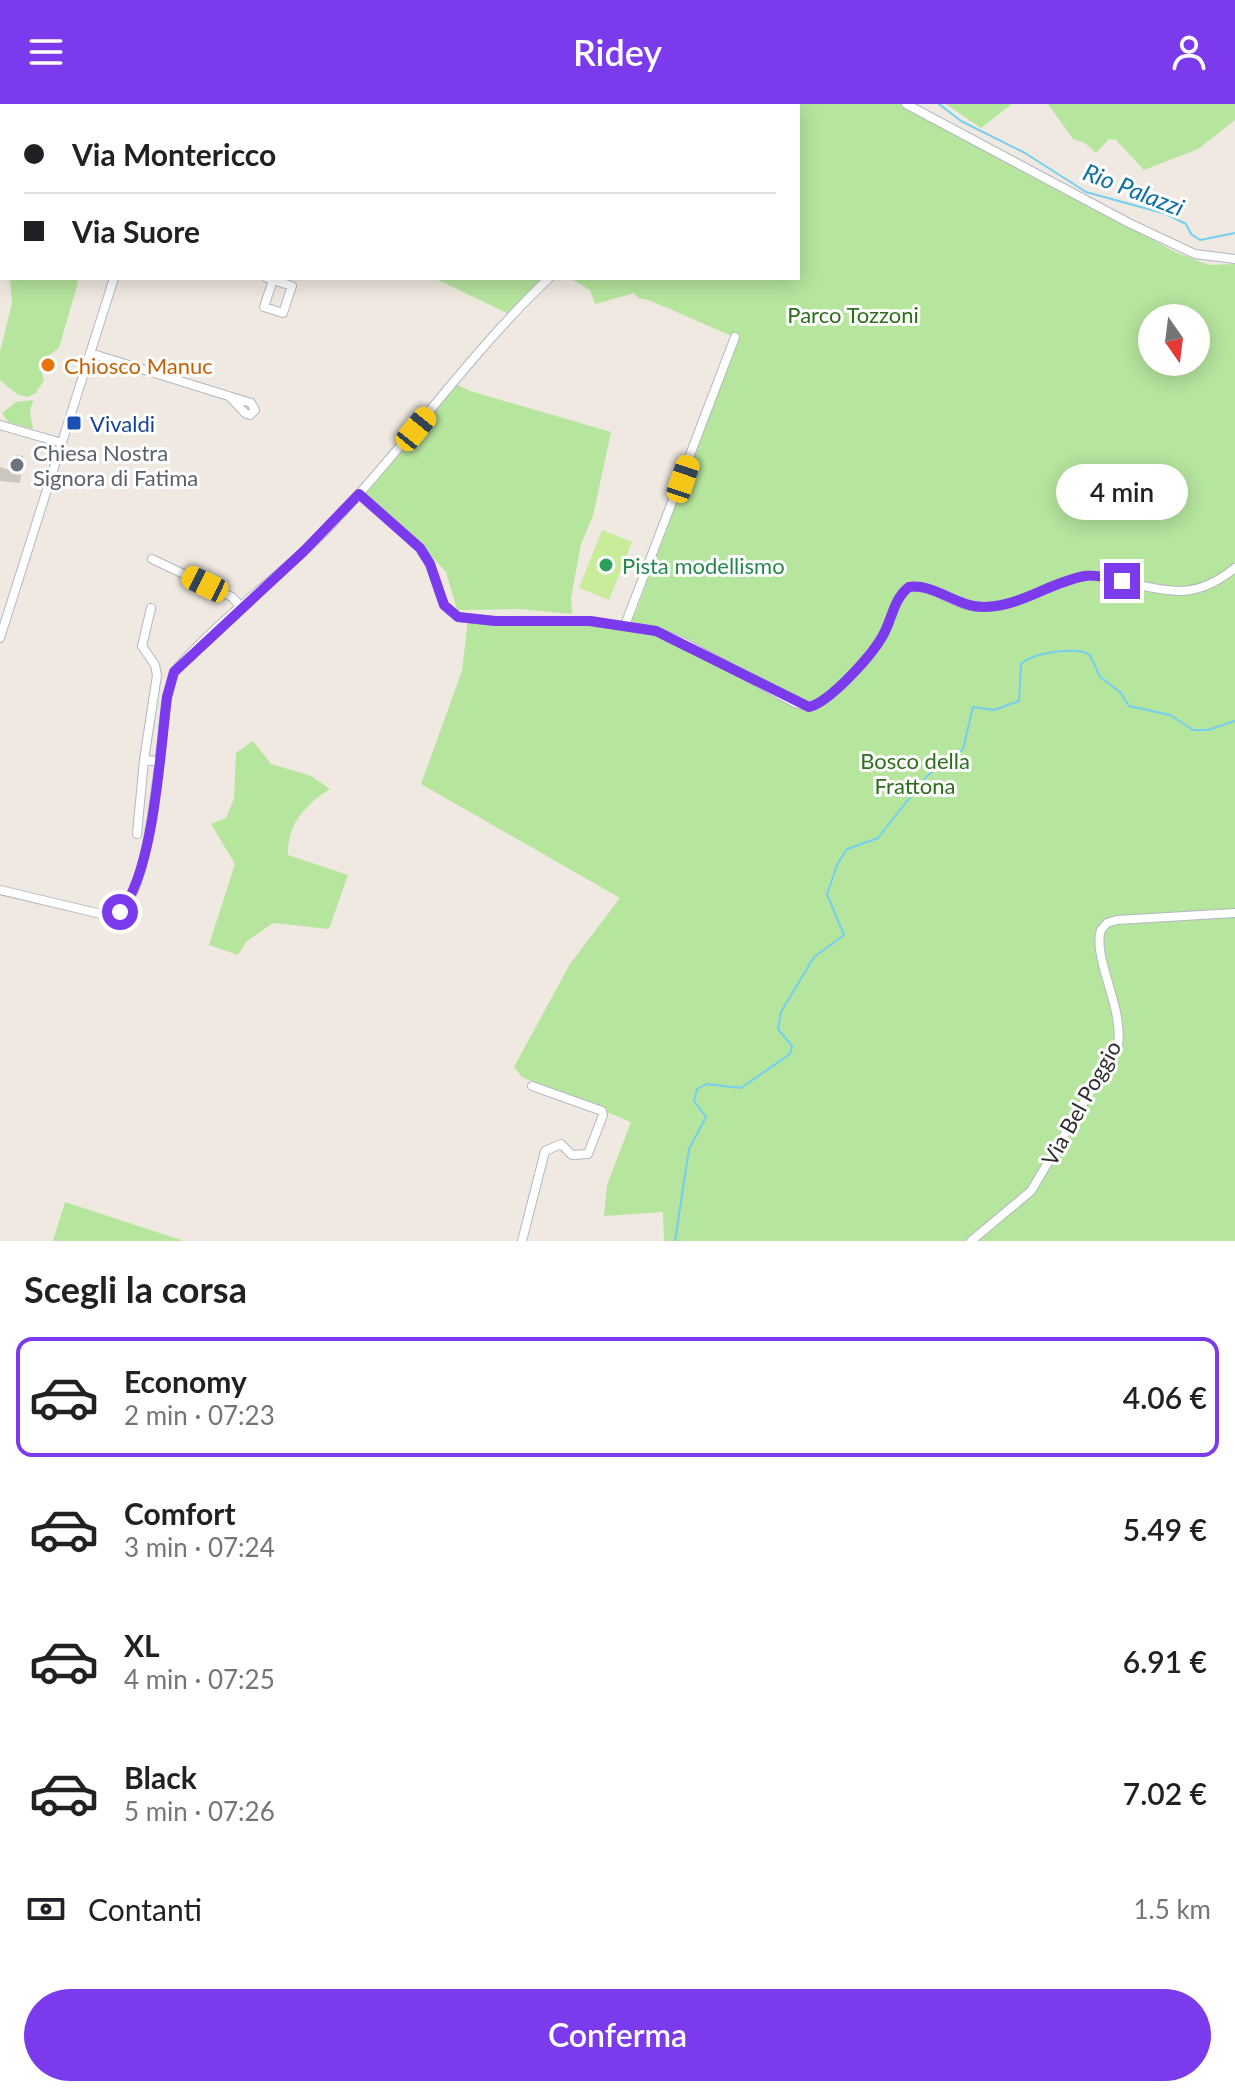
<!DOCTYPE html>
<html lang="it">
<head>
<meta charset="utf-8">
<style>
	:root { --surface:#fff; --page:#f6f6f6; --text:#202124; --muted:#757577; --line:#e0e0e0; --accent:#7c3aed }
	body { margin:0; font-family:Lato,sans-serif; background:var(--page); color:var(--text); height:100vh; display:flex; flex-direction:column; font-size:30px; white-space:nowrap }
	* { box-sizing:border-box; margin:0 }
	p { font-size:26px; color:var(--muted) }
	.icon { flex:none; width:44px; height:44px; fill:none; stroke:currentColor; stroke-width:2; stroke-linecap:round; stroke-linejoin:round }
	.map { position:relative; height:1137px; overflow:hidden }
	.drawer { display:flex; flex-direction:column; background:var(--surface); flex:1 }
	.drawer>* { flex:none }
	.hud { position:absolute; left:0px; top:0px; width:800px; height:176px; box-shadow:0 4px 20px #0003; display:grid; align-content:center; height:176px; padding:0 24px; background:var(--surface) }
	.needle { width:52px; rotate:166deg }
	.controls { position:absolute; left:1138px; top:200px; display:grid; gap:16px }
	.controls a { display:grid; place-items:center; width:72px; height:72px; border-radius:50%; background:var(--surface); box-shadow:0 4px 20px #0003; font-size:40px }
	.end { position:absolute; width:36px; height:36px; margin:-18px; border:10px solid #7c3aed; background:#fff; box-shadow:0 0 0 4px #fff }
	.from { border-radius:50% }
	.bubble { position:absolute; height:56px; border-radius:28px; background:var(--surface); box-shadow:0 4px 20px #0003; font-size:26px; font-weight:600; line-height:56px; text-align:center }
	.car { position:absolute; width:24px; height:48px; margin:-24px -12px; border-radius:10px; box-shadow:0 0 6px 2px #0007; background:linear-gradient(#f5c518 24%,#345 0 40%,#f5c518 0 76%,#345 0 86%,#f5c518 0) }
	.hud b { display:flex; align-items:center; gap:28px; height:76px; font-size:30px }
	.hud b+b { border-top:2px solid var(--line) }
	.hud i { width:20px; height:20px; background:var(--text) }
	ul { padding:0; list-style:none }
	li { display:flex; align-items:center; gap:24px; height:120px; margin:0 16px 12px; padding:0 8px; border:4px solid transparent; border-radius:16px }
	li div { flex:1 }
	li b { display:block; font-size:30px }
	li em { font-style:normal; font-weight:600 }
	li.current { border-color:var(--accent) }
	li>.icon { width:72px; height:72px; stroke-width:1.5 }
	h2 { padding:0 24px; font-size:36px; line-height:96px }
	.pay { display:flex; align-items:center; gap:20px; height:88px; padding:0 24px; font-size:30px }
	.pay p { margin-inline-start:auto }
	.button { display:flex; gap:16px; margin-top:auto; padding:16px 24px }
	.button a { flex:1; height:92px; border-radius:48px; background:var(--accent); color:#fff; font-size:32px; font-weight:600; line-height:92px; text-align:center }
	header { display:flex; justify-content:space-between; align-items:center; height:104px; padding:0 24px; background:var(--accent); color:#fff; font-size:36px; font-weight:600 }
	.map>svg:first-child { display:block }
	.green { fill:#b6e59e; fill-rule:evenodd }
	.pitch { fill:#c9ec9a }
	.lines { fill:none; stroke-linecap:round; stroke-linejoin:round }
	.stream { stroke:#75cff0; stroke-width:2 }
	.building { fill:#cbc7bf; stroke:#cbc5ba; stroke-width:2 }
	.minor-casing { stroke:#b4b7c1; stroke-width:10 }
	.minor { stroke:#fff; stroke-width:8 }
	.route { stroke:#7c3aed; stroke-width:10 }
	.food-dot { fill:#e8710a; stroke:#fff; stroke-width:3 }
	.transit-dot { fill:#1a4fb4; stroke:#fff; stroke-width:3 }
	.worship-dot { fill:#6b7280; stroke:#fff; stroke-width:3 }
	.leisure-dot { fill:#2e9e5b; stroke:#fff; stroke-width:3 }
	.labels { text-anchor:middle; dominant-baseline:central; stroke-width:6; stroke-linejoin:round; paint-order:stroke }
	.park-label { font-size:22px; fill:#2c6e1b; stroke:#fff }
	.food-label { font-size:22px; fill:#c56008; stroke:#fff; text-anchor:start }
	.transit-label { font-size:22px; fill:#164399; stroke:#fff; text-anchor:start }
	.worship-label { font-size:22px; fill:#5b616d; stroke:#fff; text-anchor:start }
	.leisure-label { font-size:22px; fill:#27864d; stroke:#fff; text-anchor:start }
	.street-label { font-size:22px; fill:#2e2e2e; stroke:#fff }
	.water-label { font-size:24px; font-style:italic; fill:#0d6fa3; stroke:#fff }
</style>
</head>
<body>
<header><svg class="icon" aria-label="menu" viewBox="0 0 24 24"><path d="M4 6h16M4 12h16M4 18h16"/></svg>Ridey<svg class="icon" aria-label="person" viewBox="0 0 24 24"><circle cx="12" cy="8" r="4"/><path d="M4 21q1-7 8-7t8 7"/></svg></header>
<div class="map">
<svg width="1235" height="1137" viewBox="0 0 1235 1137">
	<rect width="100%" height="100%" fill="#efe9e1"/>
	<!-- green -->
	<path class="green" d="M 727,0 L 904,0 L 1175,148 L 1209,161 L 1235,160 L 1235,1137 L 664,1137 L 663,1108 L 604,1112 L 607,1081 L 631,1018 L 522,973 L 514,963 L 570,860 L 620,794 L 421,680 L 462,567 L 468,515 L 628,521 L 636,508 L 734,233 L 649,196 L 638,194 L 634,189 L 595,200 L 590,186 L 570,174 L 798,174 L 798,2 L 726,2 ZM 1152,214 L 1196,214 L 1196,258 L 1152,258 Z
		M 946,0 L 1012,0 L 981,24 Z
		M 1048,0 L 1235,0 L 1235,16 L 1198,45 L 1144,66 L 1116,36 L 1109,35 L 1096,49 L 1085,39 L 1073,35 Z
		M 10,174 L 74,174 L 78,178 L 59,244 L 43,256 L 40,262 L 44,276 L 36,289 L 28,293 L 18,291 L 0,276 L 0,248 L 12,199 Z
		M 434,174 L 544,174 L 519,199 L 511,211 Z
		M 456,280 L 470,287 L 611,328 L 593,412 L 581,440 L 571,494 L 572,510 L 520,505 L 457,506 L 446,468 L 408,427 L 358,387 Z
		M 33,296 L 30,308 L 33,325 L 8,318 L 2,309 L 16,298 Z
		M 253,637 L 271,660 L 311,672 L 330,685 C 305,701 287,720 288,751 L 348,771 L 329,825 L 273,819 L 247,837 L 238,851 L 209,841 L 235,760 L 211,720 L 226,714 L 234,695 L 236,649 Z
		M 65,1098 L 184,1137 L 53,1137 Z"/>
	<!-- pitch -->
	<path class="pitch" d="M 0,0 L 157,0 L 2,2 L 2,152 Z
		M 602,426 L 632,438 L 609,496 L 579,484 Z"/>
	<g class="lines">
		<!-- stream -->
		<path class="stream" d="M 939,0 L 961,17 L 1025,49 L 1086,88 L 1166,110 L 1186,120 L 1191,130 L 1200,136 L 1235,129
			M 675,1137 L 689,1045 L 706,1013 L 694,997 L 697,985 L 706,980 L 741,984 L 790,950 L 792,942 L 778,925 L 781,908 L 814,853 L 844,831 L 827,790 L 838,759 L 847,745 L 878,734 L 927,672 L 963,645 L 973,603 L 994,606 L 1019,597 L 1021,560 C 1032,549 1076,542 1090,551 L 1100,573 L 1120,588 L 1129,602 L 1170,611 L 1193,626 L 1208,626 L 1235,617"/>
	</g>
	<!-- building -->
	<path class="building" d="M 17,352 L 22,353 L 19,378 L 0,376 L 0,364 L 12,368 Z"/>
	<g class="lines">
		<defs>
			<path id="minor" d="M 906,0 L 1129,119 L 1195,150 L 1235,155
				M 168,2 L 168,0
				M 369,2 L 370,0
				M 429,2 L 431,0
				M 484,2 L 485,0
				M 717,2 L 719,0
				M 267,174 L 292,182 L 283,209 L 264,203 L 273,176
				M 90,249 L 251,299 L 255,306 L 250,311 L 245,309 L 229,292
				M 0,321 L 62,339
				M 359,390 L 420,444 L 430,460 L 444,501 L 458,513 L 495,517 L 590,517 L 656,527 L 685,539 L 795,599 L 809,603 C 830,598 871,552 882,533 C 892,517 893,495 909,483 C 933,480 954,502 979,503 C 1018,504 1047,480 1084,472 C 1094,470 1105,474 1114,476 C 1166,485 1190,500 1235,464
				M 152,455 L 232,493 L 242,504
				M 151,504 L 142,542 L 155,561 L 157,571 L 144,656 L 158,657
				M 625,521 L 735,233
				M 0,534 L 114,174
				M 137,730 L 144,656
				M 0,786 L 101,810 C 107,811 113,812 119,808 C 151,788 161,633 167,593 L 174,568 C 217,516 278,475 326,426 C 404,345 468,251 549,174
				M 522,1137 L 545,1047 L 561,1040 L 572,1051 L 588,1050 L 603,1011 L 602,1007 L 532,982
				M 971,1137 L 1031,1087 L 1118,941 C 1124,904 1092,853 1101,826 L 1107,819 L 1117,816 L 1235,809"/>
		</defs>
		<!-- minor casing -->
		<use href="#minor" class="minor-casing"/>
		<!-- minor -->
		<use href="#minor" class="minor"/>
	</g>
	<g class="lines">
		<!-- route -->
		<path class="route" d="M 120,808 C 154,768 160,648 167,593 L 174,568 L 304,447 L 359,390 L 420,444 L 430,460 L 444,501 L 458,513 L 495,517 L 590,517 L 656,527 L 809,603 C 830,598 871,552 882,533 C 892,517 893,495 909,483 C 934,479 958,504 985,503 C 1022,502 1050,478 1085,472 C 1097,470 1111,475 1122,477"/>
	</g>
	<!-- markers -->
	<circle class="food-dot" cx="48" cy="261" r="8"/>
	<rect class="transit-dot" x="66" y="311" width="16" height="16" rx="4"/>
	<circle class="worship-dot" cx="17" cy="361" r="8"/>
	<circle class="leisure-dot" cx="606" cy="461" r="8"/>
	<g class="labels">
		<!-- park labels -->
		<g class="park-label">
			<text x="853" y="210">Parco Tozzoni</text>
			<text x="915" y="656">Bosco della<tspan x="915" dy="25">Frattona</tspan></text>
		</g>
		<!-- food labels -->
		<g class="food-label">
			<text x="64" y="261">Chiosco Manuc</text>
		</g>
		<!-- transit labels -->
		<g class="transit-label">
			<text x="90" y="319">Vivaldi</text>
		</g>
		<!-- worship labels -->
		<g class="worship-label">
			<text x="33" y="348">Chiesa Nostra<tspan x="33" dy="25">Signora di Fatima</tspan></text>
		</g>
		<!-- leisure labels -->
		<g class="leisure-label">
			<text x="622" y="461">Pista modellismo</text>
		</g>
		<!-- street labels -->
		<g class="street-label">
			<text transform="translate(1081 999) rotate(-61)">Via Bel Poggio</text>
		</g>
		<!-- water labels -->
		<g class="water-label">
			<text transform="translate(1134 85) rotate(21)">Rio Palazzi</text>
		</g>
	</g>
</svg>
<div class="controls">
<a><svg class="needle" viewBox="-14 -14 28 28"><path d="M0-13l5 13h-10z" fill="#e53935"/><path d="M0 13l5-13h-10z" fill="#757577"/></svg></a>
</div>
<i class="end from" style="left:120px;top:808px"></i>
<i class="end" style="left:1122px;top:477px"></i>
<div class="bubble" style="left:1056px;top:360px;width:132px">4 min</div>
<i class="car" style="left:416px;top:325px;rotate:39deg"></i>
<i class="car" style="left:683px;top:375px;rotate:19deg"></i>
<i class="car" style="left:205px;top:480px;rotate:296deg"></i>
<div class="hud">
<b><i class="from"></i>Via Montericco</b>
<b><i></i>Via Suore</b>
</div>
</div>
<section class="drawer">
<h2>Scegli la corsa</h2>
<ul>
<li class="current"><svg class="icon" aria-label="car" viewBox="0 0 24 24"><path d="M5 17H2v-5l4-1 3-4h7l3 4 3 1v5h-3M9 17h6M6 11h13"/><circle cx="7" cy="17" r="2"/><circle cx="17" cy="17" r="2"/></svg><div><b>Economy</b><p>2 min · 07:23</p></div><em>4.06 €</em></li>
<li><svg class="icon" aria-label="car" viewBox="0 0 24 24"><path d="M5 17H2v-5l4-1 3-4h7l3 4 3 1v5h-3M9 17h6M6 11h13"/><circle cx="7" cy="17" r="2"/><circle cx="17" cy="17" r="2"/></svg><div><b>Comfort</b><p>3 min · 07:24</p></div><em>5.49 €</em></li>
<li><svg class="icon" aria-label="car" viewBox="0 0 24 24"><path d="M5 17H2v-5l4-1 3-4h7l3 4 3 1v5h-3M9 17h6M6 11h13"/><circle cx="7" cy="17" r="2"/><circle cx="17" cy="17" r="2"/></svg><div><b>XL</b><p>4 min · 07:25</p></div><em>6.91 €</em></li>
<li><svg class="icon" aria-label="car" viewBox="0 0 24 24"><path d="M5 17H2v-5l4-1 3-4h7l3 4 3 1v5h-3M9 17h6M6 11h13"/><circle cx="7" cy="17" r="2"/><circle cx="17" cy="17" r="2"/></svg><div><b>Black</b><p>5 min · 07:26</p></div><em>7.02 €</em></li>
</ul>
<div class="pay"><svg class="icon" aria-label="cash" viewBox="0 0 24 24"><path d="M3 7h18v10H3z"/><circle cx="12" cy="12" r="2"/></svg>Contanti<p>1.5 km</p></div>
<div class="button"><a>Conferma</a></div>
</section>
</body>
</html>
